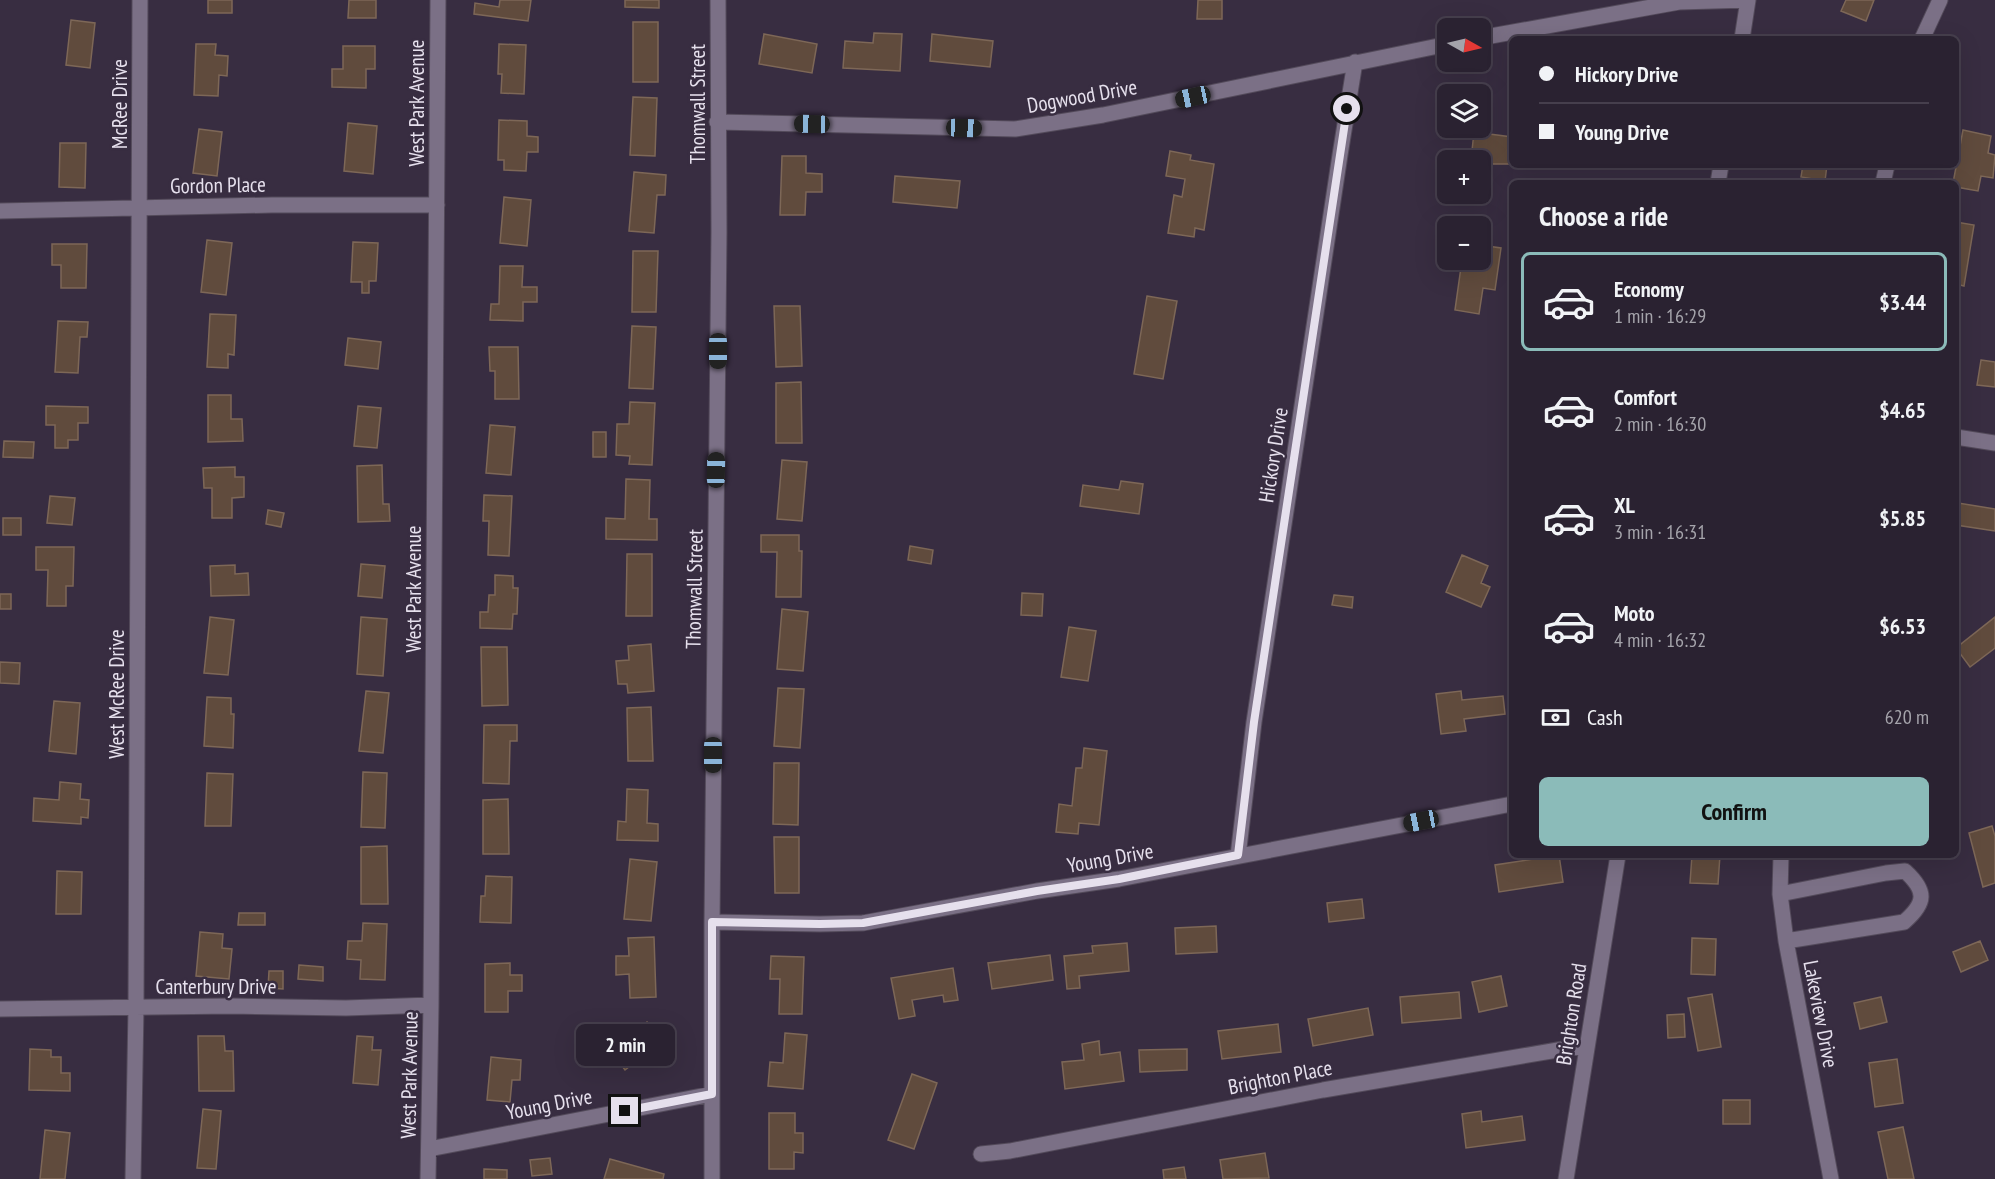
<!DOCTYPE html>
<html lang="en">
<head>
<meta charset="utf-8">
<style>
	:root { --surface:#2a2231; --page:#322a39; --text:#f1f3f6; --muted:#a5a4ab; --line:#463f4d; --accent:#8bbbb9 }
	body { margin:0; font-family:"PT Sans Narrow",sans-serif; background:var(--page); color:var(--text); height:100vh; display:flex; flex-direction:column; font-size:22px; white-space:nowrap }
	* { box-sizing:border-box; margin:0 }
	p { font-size:20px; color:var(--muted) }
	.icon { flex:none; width:33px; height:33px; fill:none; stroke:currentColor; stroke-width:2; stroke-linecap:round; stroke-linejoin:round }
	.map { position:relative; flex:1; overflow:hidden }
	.drawer { position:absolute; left:1509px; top:180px; width:450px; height:678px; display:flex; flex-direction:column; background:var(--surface); border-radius:9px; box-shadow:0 6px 24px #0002,0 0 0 2px var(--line) }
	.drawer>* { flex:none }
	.guide { position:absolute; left:1509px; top:36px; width:450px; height:132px; border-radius:9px; box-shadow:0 6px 24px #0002,0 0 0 2px var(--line); display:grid; align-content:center; height:132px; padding:0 30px; background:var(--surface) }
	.needle { width:39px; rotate:98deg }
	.buttons { position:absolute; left:1437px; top:18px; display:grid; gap:12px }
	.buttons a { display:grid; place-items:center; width:54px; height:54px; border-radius:9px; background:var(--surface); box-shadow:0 6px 24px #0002,0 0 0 2px var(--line); font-size:30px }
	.end { position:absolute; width:27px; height:27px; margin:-14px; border:8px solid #e6e0ed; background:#111; box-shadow:0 0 0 3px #111 }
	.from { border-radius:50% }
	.bubble { position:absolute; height:42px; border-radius:9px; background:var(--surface); box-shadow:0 6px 24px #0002,0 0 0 2px var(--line); font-size:20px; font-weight:700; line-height:42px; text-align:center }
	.car { position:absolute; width:18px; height:36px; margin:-18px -9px; border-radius:8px; box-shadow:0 0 4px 2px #0007; background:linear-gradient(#222 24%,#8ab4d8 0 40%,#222 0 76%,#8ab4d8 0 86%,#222 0) }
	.guide b { display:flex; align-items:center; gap:21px; height:57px; font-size:22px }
	.guide b+b { border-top:2px solid var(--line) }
	.guide i { width:15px; height:15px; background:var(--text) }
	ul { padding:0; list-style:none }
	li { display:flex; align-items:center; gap:18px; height:99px; margin:0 12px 9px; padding:0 18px; border:3px solid transparent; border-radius:9px }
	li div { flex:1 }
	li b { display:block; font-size:22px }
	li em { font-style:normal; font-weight:700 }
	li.current { border-color:var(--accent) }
	li>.icon { width:54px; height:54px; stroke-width:1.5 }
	h2 { padding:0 30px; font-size:27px; line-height:72px }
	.pay { display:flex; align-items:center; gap:15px; height:66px; padding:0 30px; font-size:22px }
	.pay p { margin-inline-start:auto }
	.cta { display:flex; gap:12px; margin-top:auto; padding:12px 30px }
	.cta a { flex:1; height:69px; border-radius:9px; background:var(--accent); color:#111; font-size:24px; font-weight:700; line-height:69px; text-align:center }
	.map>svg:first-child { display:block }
	.building { fill:#604b3d; stroke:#7d6757; stroke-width:1.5 }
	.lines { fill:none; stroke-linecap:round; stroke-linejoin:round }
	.street-casing { stroke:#534a5a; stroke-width:17 }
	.street { stroke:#7b7086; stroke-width:15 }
	.route { stroke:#e6e0ed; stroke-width:8 }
	.labels { text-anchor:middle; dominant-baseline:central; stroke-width:5; stroke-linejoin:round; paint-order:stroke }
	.street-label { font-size:21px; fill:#e6e0ed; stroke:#382d41 }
</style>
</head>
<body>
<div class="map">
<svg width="1995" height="1179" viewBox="0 0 1995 1179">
	<rect width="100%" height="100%" fill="#382d41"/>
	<!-- building -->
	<path class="building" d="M 208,0 L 232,0 L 232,13 L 208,13 Z
		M 349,0 L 376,0 L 376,18 L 348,18 Z
		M 500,0 L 531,0 L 528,21 L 474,14 L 475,3 L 499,7 Z
		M 625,0 L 659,0 L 659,8 L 625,7 Z
		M 1198,0 L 1222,0 L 1222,19 L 1197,19 Z
		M 1846,0 L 1874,0 L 1866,21 L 1841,11 Z
		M 71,20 L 95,23 L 90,68 L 66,65 Z
		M 633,22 L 658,22 L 658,82 L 633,82 Z
		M 874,33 L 902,34 L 900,71 L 843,68 L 845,41 L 873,43 Z
		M 764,34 L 817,44 L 812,73 L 759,64 Z
		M 932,34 L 993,41 L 990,67 L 930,61 Z
		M 196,44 L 216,44 L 215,55 L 228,56 L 227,76 L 219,75 L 218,96 L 194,95 Z
		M 499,44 L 526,45 L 524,94 L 501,93 L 502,74 L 498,74 Z
		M 343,46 L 375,46 L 375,69 L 366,69 L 366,88 L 332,87 L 332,69 L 343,69 Z
		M 633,97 L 657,98 L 655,156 L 630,155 Z
		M 499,120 L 527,121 L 527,136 L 538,137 L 538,152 L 527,152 L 526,171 L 504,170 L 504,160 L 498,160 Z
		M 348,123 L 377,126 L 373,174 L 344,171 Z
		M 199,129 L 222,132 L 217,176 L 193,173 Z
		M 1963,130 L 1991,136 L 1988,153 L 1995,155 L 1993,178 L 1981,176 L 1978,191 L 1956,187 L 1956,183 L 1953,183 Z
		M 1474,132 L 1512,137 L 1512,164 L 1487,164 L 1486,171 L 1480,170 L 1480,160 L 1471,160 Z
		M 60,143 L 86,143 L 85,188 L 59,187 Z
		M 1170,151 L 1191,155 L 1190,160 L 1214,164 L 1204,230 L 1195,228 L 1194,237 L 1168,233 L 1174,195 L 1182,197 L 1185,179 L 1166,176 Z
		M 782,156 L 806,156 L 806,173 L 822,174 L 822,192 L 806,192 L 805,215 L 780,215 Z
		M 1803,165 L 1827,165 L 1825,181 L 1801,177 Z
		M 634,172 L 666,175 L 665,195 L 657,195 L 654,233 L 629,231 Z
		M 895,176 L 960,181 L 957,208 L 893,202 Z
		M 504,197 L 531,200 L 527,246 L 500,243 Z
		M 1956,222 L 1974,225 L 1964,286 L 1956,284 Z
		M 207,240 L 232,243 L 226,295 L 201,292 Z
		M 353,242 L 378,243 L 376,281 L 369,281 L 369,293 L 362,293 L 362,282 L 351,282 Z
		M 52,244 L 87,244 L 86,288 L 61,288 L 61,265 L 52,265 Z
		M 1480,245 L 1501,248 L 1495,290 L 1483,288 L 1479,314 L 1455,310 L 1462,260 L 1480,260 Z
		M 633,251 L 658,251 L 656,312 L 632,312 Z
		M 500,266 L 523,266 L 522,287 L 537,287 L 537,302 L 523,302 L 523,321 L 490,320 L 491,304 L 499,304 Z
		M 1147,296 L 1177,301 L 1163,379 L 1134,374 Z
		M 774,306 L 800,306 L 802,366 L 776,367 Z
		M 210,314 L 236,315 L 234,355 L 228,354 L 228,368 L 207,367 Z
		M 58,321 L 88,322 L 87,337 L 80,337 L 78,373 L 55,372 Z
		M 632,326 L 656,327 L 653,389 L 629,388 Z
		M 348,338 L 381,342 L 378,369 L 345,365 Z
		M 489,347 L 518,347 L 519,399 L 495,399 L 495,371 L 490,371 Z
		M 1981,360 L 1995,362 L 1995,387 L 1977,385 Z
		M 801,382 L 802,443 L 776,443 L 776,383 Z
		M 208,395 L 231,395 L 231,419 L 242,419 L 243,441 L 208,442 Z
		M 630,402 L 655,403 L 652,465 L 629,464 L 630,456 L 616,455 L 617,424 L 629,424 Z
		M 46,406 L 88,407 L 88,423 L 78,423 L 78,440 L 68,440 L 68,448 L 55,448 L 55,425 L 46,425 Z
		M 358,406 L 381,408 L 377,448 L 354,446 Z
		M 490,425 L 515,427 L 511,475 L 486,473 Z
		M 593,432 L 606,432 L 606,457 L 593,457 Z
		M 4,441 L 34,442 L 33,458 L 3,457 Z
		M 782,460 L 807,462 L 802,521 L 777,519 Z
		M 382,465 L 383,504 L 389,504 L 390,521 L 358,522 L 357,466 Z
		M 235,467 L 235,477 L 244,477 L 244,497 L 232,498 L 232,518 L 212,518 L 212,488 L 204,488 L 203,468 Z
		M 626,479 L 650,480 L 649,519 L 657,519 L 657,540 L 606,539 L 606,518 L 625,519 Z
		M 1121,481 L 1143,484 L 1139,514 L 1080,506 L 1083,485 L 1119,490 Z
		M 484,495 L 512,496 L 509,556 L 488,555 L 489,521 L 483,521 Z
		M 50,496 L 75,498 L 72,525 L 47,523 Z
		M 1958,503 L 1995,509 L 1995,531 L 1956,525 Z
		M 268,510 L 284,513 L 281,527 L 266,524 Z
		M 3,518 L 21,518 L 21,535 L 3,535 Z
		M 761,535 L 799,535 L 799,551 L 802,551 L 801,597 L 776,597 L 777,552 L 761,552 Z
		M 910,546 L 933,550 L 931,564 L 908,560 Z
		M 36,547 L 74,547 L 73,586 L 66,586 L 66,606 L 47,606 L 48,570 L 36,570 Z
		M 627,554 L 652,554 L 652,616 L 626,616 Z
		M 1462,555 L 1488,566 L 1481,583 L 1490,587 L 1481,607 L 1446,592 Z
		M 361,564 L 385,566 L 382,598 L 358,596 Z
		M 235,565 L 235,574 L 248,573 L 249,595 L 211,596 L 210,566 Z
		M 495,575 L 513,576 L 513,588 L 518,588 L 517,614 L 513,614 L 512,629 L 480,628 L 480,612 L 488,612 L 489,595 L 495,595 Z
		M 1022,593 L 1043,594 L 1042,616 L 1021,615 Z
		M 0,594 L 11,594 L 11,609 L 0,609 Z
		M 1334,595 L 1353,597 L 1352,608 L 1332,605 Z
		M 782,609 L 808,612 L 803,671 L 777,669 Z
		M 210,617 L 234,620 L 228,675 L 204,673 Z
		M 361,617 L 387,619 L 383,676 L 357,674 Z
		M 1995,617 L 1995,648 L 1970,667 L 1956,648 Z
		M 1069,627 L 1096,631 L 1088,681 L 1061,677 Z
		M 651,644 L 654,691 L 628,693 L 627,684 L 618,684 L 616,661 L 629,660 L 628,646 Z
		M 481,647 L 507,647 L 508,705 L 482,706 Z
		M 0,662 L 20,663 L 19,684 L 0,683 Z
		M 778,688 L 804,689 L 800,748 L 774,746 Z
		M 366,691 L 389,693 L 383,753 L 359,751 Z
		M 1461,691 L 1462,700 L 1503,696 L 1505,714 L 1464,719 L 1466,731 L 1441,734 L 1436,694 Z
		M 207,697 L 231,698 L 231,714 L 234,714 L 233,748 L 204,746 Z
		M 54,701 L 80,703 L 76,754 L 49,751 Z
		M 651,707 L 653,761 L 628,761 L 627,708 Z
		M 484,725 L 517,725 L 517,741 L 510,741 L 509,784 L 483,783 Z
		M 1084,748 L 1107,751 L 1099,825 L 1079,823 L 1078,834 L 1056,832 L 1059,804 L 1072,806 L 1076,768 L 1082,768 Z
		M 774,763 L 799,763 L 798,825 L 773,824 Z
		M 363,772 L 387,773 L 385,828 L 361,827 Z
		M 207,773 L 233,774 L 231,826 L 205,826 Z
		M 60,782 L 81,784 L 80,799 L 89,800 L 88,818 L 81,817 L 81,824 L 33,821 L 34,798 L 59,800 Z
		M 627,789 L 648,790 L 647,823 L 658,824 L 658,841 L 617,840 L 618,821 L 626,822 Z
		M 508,799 L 509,854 L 483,854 L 483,800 Z
		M 1992,826 L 1995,836 L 1995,883 L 1983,887 L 1969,833 Z
		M 774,837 L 799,837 L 799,893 L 775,893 Z
		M 387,846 L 388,904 L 361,904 L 361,847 Z
		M 1559,855 L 1563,882 L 1499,892 L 1495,865 Z
		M 1692,855 L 1720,855 L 1718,884 L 1690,883 Z
		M 630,859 L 657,862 L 651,921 L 624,919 Z
		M 57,871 L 82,872 L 81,914 L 56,914 Z
		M 486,876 L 512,877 L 511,923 L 480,922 L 481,896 L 485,896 Z
		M 1362,899 L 1364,918 L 1329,922 L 1327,903 Z
		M 239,913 L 265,913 L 265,925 L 238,925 Z
		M 363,923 L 387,924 L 385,980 L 360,979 L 361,960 L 347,959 L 348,941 L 362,941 Z
		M 1216,926 L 1217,952 L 1176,954 L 1175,928 Z
		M 200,932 L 223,934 L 222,948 L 232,949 L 229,979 L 196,976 Z
		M 654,937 L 656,997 L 630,998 L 629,974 L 616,975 L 616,956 L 629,956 L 628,938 Z
		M 1692,938 L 1716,939 L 1715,975 L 1691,974 Z
		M 1980,941 L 1988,960 L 1961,972 L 1953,952 Z
		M 1127,943 L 1129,971 L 1079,976 L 1080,988 L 1067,989 L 1064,956 L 1093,953 L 1092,946 Z
		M 1050,955 L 1053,980 L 992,989 L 988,963 Z
		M 771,956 L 804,957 L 802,1014 L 779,1014 L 780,979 L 770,979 Z
		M 510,963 L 510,975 L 522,975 L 522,991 L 508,991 L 508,1012 L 485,1012 L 485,964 Z
		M 299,965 L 323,967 L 323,981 L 298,979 Z
		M 953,968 L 958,1000 L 944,1002 L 943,995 L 912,1000 L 915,1016 L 899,1019 L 891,978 Z
		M 269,971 L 283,971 L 283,989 L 268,988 Z
		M 1501,976 L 1507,1006 L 1479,1012 L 1472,982 Z
		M 1459,992 L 1461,1018 L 1402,1023 L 1400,997 Z
		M 1712,994 L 1721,1047 L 1698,1051 L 1688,998 Z
		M 1881,997 L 1887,1022 L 1860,1029 L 1854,1003 Z
		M 1368,1008 L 1373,1035 L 1313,1046 L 1308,1019 Z
		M 1684,1014 L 1685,1037 L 1668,1038 L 1667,1015 Z
		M 647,1022 L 662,1041 L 625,1070 L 611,1051 Z
		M 1278,1024 L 1281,1052 L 1222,1059 L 1218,1031 Z
		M 785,1033 L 807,1035 L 803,1089 L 768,1086 L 770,1062 L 783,1063 Z
		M 198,1036 L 224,1036 L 225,1051 L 233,1051 L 234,1091 L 199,1091 Z
		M 357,1036 L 373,1037 L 372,1050 L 381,1050 L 378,1085 L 353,1083 Z
		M 1099,1041 L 1100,1055 L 1120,1052 L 1124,1081 L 1065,1089 L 1062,1062 L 1084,1060 L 1082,1044 Z
		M 30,1049 L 51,1050 L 51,1057 L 61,1057 L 61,1073 L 70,1073 L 70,1091 L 29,1090 Z
		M 1187,1049 L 1187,1070 L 1140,1072 L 1139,1050 Z
		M 491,1057 L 521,1060 L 520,1080 L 512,1080 L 510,1102 L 487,1100 Z
		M 1897,1059 L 1903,1103 L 1875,1107 L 1869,1063 Z
		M 912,1074 L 937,1083 L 914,1149 L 888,1140 Z
		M 1723,1100 L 1750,1100 L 1750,1124 L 1723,1124 Z
		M 203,1109 L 221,1111 L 216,1169 L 197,1168 Z
		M 1481,1111 L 1482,1122 L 1522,1116 L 1525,1140 L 1466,1148 L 1462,1114 Z
		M 769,1113 L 795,1113 L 795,1133 L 803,1133 L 803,1153 L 794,1152 L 794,1169 L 769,1169 Z
		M 1903,1127 L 1914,1179 L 1888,1179 L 1878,1132 Z
		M 45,1130 L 70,1133 L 65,1179 L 40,1179 Z
		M 1265,1153 L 1269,1178 L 1223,1179 L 1220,1160 Z
		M 550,1158 L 552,1174 L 532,1176 L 530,1160 Z
		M 610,1159 L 664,1174 L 663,1179 L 604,1179 Z
		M 1184,1167 L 1186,1179 L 1164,1179 L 1163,1170 Z
		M 484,1169 L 507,1170 L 507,1179 L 484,1179 Z"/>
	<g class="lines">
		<defs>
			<path id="street" d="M 1480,38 L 1679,2 L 1748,0
				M 1742,39 L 1748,0
				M 1922,39 L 1940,0
				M 717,122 L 1015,129 L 1103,115 L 1448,44
				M 1718,183 L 1721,165
				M 1883,183 L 1887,165
				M 0,211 L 272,205 L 437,205
				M 1956,437 L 1995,443
				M 1781,855 L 1780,894 L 1786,941 L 1831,1179
				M 1238,856 L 1254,722 L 1340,155 L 1355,62
				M 1780,894 L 1886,873 L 1905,871 C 1927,891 1926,903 1904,922 L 1786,941
				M 712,922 L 820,924 L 863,923 L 1037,891 L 1119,879 L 1512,804
				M 0,1009 L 231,1006 L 346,1008 L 431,1005
				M 429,1149 L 712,1094
				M 981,1154 L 1010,1151 L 1323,1090 L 1587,1045
				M 133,1179 L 136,1007 L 140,0
				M 428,1179 L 431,1005 L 438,0
				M 712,1179 L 712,922 L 719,232 L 718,0
				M 1566,1179 L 1618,855"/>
		</defs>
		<!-- street casing -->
		<use href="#street" class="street-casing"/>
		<!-- street -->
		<use href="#street" class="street"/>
	</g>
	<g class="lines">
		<!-- route -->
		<path class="route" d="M 625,1111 L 712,1094 L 712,922 L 820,924 L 863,923 L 1037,891 L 1119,879 L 1238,855 L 1254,722 L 1347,109"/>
	</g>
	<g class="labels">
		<!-- street labels -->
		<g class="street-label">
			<text transform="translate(1082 96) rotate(-10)">Dogwood Drive</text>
			<text transform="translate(416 103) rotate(-90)">West Park Avenue</text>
			<text transform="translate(119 104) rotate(-90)">McRee Drive</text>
			<text transform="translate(697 104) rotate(-90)">Thomwall Street</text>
			<text transform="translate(218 185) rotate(-1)">Gordon Place</text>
			<text transform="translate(1273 455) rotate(-81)">Hickory Drive</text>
			<text transform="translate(413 589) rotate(-90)">West Park Avenue</text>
			<text transform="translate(694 589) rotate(-89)">Thomwall Street</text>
			<text transform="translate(116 694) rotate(-90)">West McRee Drive</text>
			<text transform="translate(1110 858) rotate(-10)">Young Drive</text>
			<text x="216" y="986">Canterbury Drive</text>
			<text transform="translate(1571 1014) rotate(-81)">Brighton Road</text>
			<text transform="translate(1821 1014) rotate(79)">Lakeview Drive</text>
			<text transform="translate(409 1075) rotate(-89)">West Park Avenue</text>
			<text transform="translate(1280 1077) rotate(-11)">Brighton Place</text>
			<text transform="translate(549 1104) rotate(-11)">Young Drive</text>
		</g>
	</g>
</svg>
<div class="buttons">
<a><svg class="needle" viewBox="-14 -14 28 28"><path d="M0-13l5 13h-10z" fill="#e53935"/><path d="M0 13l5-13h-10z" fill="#a5a4ab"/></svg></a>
<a><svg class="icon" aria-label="layers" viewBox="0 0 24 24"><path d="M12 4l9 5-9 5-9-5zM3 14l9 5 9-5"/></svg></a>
<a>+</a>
<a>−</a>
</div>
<i class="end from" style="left:1347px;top:109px"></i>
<i class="end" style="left:625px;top:1111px"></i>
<div class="bubble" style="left:576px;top:1024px;width:99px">2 min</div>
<i class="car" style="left:1193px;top:97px;rotate:258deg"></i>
<i class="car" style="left:812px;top:124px;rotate:271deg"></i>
<i class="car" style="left:964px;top:128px;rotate:92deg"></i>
<i class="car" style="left:718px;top:351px;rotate:180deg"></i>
<i class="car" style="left:716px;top:470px;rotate:1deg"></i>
<i class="car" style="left:713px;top:755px;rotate:180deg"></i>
<i class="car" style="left:1421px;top:821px;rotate:259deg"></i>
<div class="guide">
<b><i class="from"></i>Hickory Drive</b>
<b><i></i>Young Drive</b>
</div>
<section class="drawer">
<h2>Choose a ride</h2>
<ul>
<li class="current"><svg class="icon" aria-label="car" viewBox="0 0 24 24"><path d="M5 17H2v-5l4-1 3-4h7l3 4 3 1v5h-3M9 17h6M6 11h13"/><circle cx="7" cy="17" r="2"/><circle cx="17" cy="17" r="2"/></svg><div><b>Economy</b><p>1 min · 16:29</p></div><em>$3.44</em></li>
<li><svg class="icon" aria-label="car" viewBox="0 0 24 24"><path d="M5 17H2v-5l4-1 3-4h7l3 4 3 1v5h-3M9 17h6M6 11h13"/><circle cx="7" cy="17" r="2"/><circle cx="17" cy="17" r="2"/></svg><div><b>Comfort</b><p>2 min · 16:30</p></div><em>$4.65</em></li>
<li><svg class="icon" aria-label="car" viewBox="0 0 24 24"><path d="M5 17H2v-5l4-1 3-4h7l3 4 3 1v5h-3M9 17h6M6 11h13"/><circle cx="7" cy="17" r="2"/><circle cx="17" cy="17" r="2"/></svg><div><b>XL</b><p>3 min · 16:31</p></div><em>$5.85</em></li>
<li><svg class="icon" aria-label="car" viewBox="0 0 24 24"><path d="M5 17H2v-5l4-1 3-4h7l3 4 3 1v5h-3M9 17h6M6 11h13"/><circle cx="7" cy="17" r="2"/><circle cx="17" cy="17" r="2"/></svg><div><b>Moto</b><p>4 min · 16:32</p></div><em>$6.53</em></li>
</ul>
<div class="pay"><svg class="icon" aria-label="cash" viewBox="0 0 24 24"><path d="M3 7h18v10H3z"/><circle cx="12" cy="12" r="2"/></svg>Cash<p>620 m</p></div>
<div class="cta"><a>Confirm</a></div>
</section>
</div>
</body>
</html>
